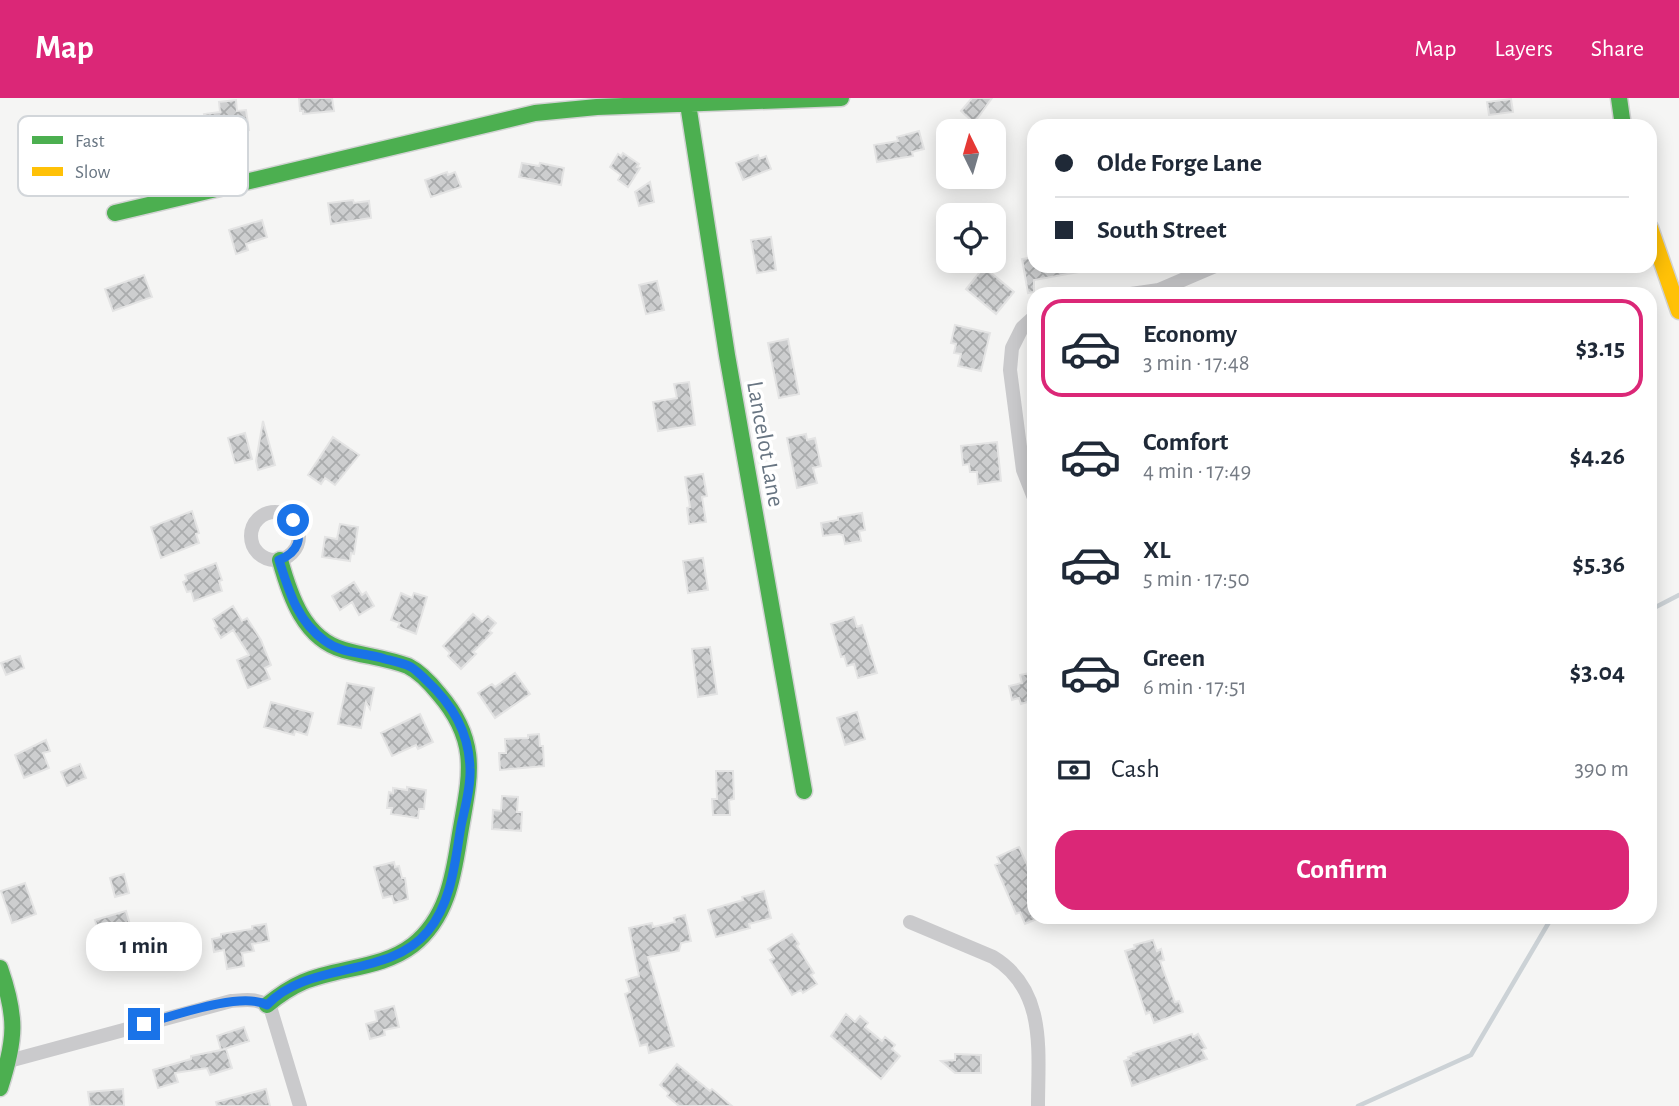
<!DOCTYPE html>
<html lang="en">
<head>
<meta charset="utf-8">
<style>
	:root { --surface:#fff; --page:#f6f6f7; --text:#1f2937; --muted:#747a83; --line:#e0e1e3; --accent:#db2777 }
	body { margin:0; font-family:"Alegreya Sans",sans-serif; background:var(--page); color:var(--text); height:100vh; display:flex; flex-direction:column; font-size:26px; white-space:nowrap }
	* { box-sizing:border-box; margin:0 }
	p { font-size:23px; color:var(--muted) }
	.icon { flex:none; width:38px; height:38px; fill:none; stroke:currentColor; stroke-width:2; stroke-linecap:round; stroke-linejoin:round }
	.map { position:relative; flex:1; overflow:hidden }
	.sheet { position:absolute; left:1027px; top:189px; width:630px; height:637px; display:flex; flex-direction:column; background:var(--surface); border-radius:21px; box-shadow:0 4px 18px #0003 }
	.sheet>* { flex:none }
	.hud { position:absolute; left:1027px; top:21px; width:630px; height:154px; border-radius:21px; box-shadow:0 4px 18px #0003; display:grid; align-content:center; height:154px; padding:0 28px; background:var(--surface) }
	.needle { width:46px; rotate:355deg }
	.controls { position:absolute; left:936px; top:21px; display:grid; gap:14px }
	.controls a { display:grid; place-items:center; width:70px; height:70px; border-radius:14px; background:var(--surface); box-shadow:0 4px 18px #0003; font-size:35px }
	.end { position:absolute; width:32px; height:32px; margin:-16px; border:9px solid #1a73e8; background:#fff; box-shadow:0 0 0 4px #fff }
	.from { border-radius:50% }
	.bubble { position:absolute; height:49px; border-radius:21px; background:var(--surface); box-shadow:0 4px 18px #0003; font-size:23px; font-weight:600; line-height:49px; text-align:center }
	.hud b { display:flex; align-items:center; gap:24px; height:66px; font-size:26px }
	.hud b+b { border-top:2px solid var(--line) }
	.hud i { width:18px; height:18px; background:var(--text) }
	ul { padding:12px 0 0; list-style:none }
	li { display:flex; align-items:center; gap:21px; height:98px; margin:0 14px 10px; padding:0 14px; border:4px solid transparent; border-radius:21px }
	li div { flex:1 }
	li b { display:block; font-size:26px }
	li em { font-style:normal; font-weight:600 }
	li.active { border-color:var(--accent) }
	li>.icon { width:63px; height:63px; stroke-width:1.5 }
	.pay { display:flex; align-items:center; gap:18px; height:77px; padding:0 28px; font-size:26px }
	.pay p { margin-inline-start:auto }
	.action { display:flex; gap:14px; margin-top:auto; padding:14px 28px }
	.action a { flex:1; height:80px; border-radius:21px; background:var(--accent); color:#fff; font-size:28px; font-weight:600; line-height:80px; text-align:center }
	header { display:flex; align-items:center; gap:42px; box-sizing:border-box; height:98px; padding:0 35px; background:var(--accent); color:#fff }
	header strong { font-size:33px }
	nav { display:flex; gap:38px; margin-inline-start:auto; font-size:24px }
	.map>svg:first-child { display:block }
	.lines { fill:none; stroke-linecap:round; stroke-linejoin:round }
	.stream { stroke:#ccd2d6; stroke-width:4.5 }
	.building { fill:url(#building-cross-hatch); stroke:#e4e4e4; stroke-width:2 }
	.fast-casing { stroke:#d2d3d3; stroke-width:19 }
	.slow-casing { stroke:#d2d3d3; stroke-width:19 }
	.street { stroke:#cacacc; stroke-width:14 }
	.fast { stroke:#4caf50; stroke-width:16 }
	.slow { stroke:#ffc107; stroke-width:16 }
	.route { stroke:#1a73e8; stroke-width:9 }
	.labels { text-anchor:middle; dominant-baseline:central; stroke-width:7; stroke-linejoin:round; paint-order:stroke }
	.street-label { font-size:24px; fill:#687582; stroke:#fff }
	.key { fill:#fff; stroke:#d2d6da; stroke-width:2 }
	.key-label { font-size:19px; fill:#687582 }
</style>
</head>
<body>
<header>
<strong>Map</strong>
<nav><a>Map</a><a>Layers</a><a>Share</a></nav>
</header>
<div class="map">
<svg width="1679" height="1008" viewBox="0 0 1679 1008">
	<defs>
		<pattern id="building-cross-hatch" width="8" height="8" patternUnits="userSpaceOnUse" patternTransform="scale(1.75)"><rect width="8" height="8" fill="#cdcecf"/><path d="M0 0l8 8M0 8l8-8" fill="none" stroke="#aaacad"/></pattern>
	</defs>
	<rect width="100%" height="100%" fill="#f5f5f4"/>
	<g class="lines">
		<!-- stream -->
		<path class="stream" d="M 1650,512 L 1679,497
			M 1358,1008 L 1471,957 L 1552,819"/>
	</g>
	<!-- building -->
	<path class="building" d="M 299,0 L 332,0 L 334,13 L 303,16 L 303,13 L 300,13 Z
		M 972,0 L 992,0 L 974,25 L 961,13 Z
		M 1511,1 L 1513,14 L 1489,17 L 1487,4 Z
		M 236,2 L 237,13 L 246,12 L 249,32 L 222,35 L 222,30 L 206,31 L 204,16 L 220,14 L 219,4 Z
		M 919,33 L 924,51 L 912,54 L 913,58 L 877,64 L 874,47 L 898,43 L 897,39 Z
		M 623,55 L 639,66 L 637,69 L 640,70 L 628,89 L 618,82 L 621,77 L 610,69 L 618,56 L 621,58 Z
		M 758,57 L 759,61 L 766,58 L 771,71 L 743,82 L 736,65 Z
		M 522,65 L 539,68 L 540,65 L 564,70 L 561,87 L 519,79 Z
		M 447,74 L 448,77 L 455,74 L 461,89 L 431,99 L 425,82 Z
		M 650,84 L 654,104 L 639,108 L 635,94 Z
		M 353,102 L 354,105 L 369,103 L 371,120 L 331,126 L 328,105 Z
		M 262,122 L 267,139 L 246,146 L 248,152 L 236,156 L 229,132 Z
		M 771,139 L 776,172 L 757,175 L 751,142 Z
		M 1034,159 L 1034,168 L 1078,168 L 1079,174 L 1034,182 L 1034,194 L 1028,195 L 1022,161 Z
		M 984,169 L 1014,194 L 996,216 L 966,191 Z
		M 144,177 L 152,199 L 113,213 L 105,191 Z
		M 657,183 L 664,212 L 646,216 L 639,187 Z
		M 955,227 L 990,235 L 981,273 L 958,268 L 961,256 L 954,255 L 956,246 L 951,245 Z
		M 788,241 L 799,296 L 779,300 L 768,245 Z
		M 689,284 L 695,327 L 658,333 L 653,304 L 677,300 L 674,286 Z
		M 263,323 L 275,367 L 258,372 L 256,363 Z
		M 245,335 L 252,361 L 235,365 L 228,340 Z
		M 806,336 L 807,342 L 815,340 L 821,368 L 813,370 L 817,385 L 797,390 L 787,340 Z
		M 333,339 L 359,357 L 335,387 L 325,380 L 321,386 L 308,377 Z
		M 997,344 L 1001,383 L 978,386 L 977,374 L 970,374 L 969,366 L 963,367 L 961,348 Z
		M 703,376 L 707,398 L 702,399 L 706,424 L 689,426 L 687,410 L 690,409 L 685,379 Z
		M 192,413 L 199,435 L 196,436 L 199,445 L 161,460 L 151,429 Z
		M 862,415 L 865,432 L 859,433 L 861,443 L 845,446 L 843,437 L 839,436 L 823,438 L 821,425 L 838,422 L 838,419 Z
		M 340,426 L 358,429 L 354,456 L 351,455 L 350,463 L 322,459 L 325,439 L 337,441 Z
		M 703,460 L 708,492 L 688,495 L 683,463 Z
		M 216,465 L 222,482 L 219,483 L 222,493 L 194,503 L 191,493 L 187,494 L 183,484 L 187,482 L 185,477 Z
		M 354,484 L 362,497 L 366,494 L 374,508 L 359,517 L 352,504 L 340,512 L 332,498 Z
		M 401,495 L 412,500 L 414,495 L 427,499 L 416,536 L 398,529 L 400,525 L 391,522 Z
		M 233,508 L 242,523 L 247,520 L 261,542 L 271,567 L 265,570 L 270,581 L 248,590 L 237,562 L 249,557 L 233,532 L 221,540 L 215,530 L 217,529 L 213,521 Z
		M 473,516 L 482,524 L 488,518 L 496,525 L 489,533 L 492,535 L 473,554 L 476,556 L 461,571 L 448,558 L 450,555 L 443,548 Z
		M 854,519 L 857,529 L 862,527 L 877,575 L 858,580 L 854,566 L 847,568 L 844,558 L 841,559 L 831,526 Z
		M 710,549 L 717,596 L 698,599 L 692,551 Z
		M 20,558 L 24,570 L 6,577 L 1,565 Z
		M 515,575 L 530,596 L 495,620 L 478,595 L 492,586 L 495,589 Z
		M 1030,575 L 1031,578 L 1034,577 L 1034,602 L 1021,606 L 1019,600 L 1012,602 L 1009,588 L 1022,585 L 1020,577 Z
		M 347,585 L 374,590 L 370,611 L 366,604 L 361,630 L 338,626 Z
		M 271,604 L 313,615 L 307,637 L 295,633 L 294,637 L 264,629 Z
		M 857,614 L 865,641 L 845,647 L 837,620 Z
		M 420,616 L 433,644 L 418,651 L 416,647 L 392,658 L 381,635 Z
		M 539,636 L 540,648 L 543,648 L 544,668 L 500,672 L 499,655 L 506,655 L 505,641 L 528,640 L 528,637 Z
		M 46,642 L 50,653 L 43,655 L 49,670 L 24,680 L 15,657 Z
		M 80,666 L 86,680 L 67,688 L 61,674 Z
		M 716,673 L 733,673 L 734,701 L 729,702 L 730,717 L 713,717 L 712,701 L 717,701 Z
		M 407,689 L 426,692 L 424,711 L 419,711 L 418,720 L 391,716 L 392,710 L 387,710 L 389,694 L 393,695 L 393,690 L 407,692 Z
		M 502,698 L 518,699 L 517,714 L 522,714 L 521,733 L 492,731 L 493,712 L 501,713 Z
		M 1019,749 L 1034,782 L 1034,819 L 1037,821 L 1025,826 L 1020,814 L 1016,816 L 995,767 L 1000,765 L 997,759 Z
		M 394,764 L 395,769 L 399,768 L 402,780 L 405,780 L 408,801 L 394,805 L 392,798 L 383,800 L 374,769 Z
		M 124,776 L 129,795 L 115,799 L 110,780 Z
		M 25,785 L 36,816 L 12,825 L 1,793 Z
		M 764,793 L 771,820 L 749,826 L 750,830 L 716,839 L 708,812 L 743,802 L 742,799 Z
		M 126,813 L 133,837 L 119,841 L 120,855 L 105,859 L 95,822 Z
		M 685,817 L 691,843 L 681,845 L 679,853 L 648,859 L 674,948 L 649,955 L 647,946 L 640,948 L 625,896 L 630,894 L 626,882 L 639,878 L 629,830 L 652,825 L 653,829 L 675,824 L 674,820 Z
		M 266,826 L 269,843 L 252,846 L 254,853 L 242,855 L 244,868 L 227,871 L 224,852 L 214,854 L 212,841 L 221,839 L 221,836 L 252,831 L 252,828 Z
		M 792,836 L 799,846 L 797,848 L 814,875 L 811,877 L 817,886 L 803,895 L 801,892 L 792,897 L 770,862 L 774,860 L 768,851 Z
		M 1153,842 L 1157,853 L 1161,851 L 1164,862 L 1160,863 L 1175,904 L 1179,903 L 1183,914 L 1154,925 L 1150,914 L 1146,916 L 1125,853 L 1135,850 L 1134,847 Z
		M 394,908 L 399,929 L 384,932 L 385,937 L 370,941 L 366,926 L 377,923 L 375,913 Z
		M 846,916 L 855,924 L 860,918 L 868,925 L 865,929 L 882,943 L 885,939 L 895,947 L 892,951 L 900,958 L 881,981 L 831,938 Z
		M 244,929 L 249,943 L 221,952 L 217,938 Z
		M 1192,936 L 1193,939 L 1198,936 L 1206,950 L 1202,952 L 1207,961 L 1132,988 L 1124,963 L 1129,961 L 1128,959 L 1134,957 L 1133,955 Z
		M 226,951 L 232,970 L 210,977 L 207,970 L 175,975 L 178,984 L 158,990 L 153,972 L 191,961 L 191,958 Z
		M 955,956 L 981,957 L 981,975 L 955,975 L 941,963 L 955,962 Z
		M 677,966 L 710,993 L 712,991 L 732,1008 L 679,1008 L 667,998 L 669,995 L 660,987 Z
		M 123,991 L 124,1008 L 90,1008 L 88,994 Z
		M 266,991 L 270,1008 L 217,1008 L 216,1004 Z"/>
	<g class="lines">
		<defs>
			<path id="fast" d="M 1619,0 L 1623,28
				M 688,6 L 727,257 L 804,693
				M 115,115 L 535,15 L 597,9 L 841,0
				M 0,870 C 17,919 16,941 0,990
				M 267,907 C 278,898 289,890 303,884 C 338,869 382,871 413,847 C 446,821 453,781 459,742 C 468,684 483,647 439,596 C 431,586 420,574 408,568 C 387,560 365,558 344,552 C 304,541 290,498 280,462"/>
			<path id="slow" d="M 1650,130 L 1679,213"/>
		</defs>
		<!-- fast casing -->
		<use href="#fast" class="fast-casing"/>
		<!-- slow casing -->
		<use href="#slow" class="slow-casing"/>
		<!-- street -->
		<path class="street" d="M 1131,196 L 1159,192 L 1215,168
			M 1034,219 L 1022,230 L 1012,250 L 1010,272 L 1023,372 L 1034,400
			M251 438a24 24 0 1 1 48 0a24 24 0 1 1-48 0Z
			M 910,824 L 993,859 C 1047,892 1038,953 1038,1008
			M 9,963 L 231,903 C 246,902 261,899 271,912 L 300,1008"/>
		<!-- fast -->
		<use href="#fast" class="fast"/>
		<!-- slow -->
		<use href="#slow" class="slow"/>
	</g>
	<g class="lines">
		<!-- route -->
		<path class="route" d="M 144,926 C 173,918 241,893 267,907 C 309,862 389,881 428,833 C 452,804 455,763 461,728 C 465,709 471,689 470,670 C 469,635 452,606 427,583 C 422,578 416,572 411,569 C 403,565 393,563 385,561 C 364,554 344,557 325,543 C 297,523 289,493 279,462 C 298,455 304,439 293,422"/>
	</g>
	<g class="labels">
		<!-- street labels -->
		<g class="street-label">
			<text transform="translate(765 346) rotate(80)">Lancelot Lane</text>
		</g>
	</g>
	<!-- legend -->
	<rect x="18" y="18" width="230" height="80" rx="10" class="key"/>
	<rect x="32" y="38" width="31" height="8" fill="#4caf50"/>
	<rect x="32" y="69" width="31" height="9" fill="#ffc107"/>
	<g class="key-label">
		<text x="75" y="49">Fast</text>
		<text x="75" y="80">Slow</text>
	</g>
</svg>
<div class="controls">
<a><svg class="needle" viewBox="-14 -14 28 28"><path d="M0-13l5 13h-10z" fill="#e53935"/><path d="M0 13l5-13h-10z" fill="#747a83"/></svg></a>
<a><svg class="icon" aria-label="locate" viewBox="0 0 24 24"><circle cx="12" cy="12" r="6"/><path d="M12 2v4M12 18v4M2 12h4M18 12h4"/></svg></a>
</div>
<i class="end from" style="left:293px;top:422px"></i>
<i class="end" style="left:144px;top:926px"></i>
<div class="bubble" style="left:86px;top:824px;width:116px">1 min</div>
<div class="hud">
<b><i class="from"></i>Olde Forge Lane</b>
<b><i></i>South Street</b>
</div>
<section class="sheet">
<ul>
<li class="active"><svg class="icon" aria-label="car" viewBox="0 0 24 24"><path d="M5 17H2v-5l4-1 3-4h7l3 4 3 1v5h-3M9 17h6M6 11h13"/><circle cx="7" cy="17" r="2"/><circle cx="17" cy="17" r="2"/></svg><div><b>Economy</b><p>3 min · 17:48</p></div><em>$3.15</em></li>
<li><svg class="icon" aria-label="car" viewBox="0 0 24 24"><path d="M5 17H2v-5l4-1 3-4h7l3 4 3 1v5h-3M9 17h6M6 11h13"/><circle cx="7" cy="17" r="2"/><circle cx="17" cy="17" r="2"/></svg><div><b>Comfort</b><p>4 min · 17:49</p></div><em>$4.26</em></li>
<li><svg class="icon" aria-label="car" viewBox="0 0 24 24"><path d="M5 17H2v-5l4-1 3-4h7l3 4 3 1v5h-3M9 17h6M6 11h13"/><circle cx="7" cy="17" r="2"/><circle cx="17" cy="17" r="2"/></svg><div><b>XL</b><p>5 min · 17:50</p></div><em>$5.36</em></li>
<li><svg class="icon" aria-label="car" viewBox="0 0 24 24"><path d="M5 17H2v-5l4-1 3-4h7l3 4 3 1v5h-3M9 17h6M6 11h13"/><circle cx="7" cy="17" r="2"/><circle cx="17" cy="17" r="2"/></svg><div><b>Green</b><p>6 min · 17:51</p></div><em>$3.04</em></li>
</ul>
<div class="pay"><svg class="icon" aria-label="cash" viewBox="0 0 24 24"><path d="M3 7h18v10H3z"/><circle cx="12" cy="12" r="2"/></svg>Cash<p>390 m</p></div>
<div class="action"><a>Confirm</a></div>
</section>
</div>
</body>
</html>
